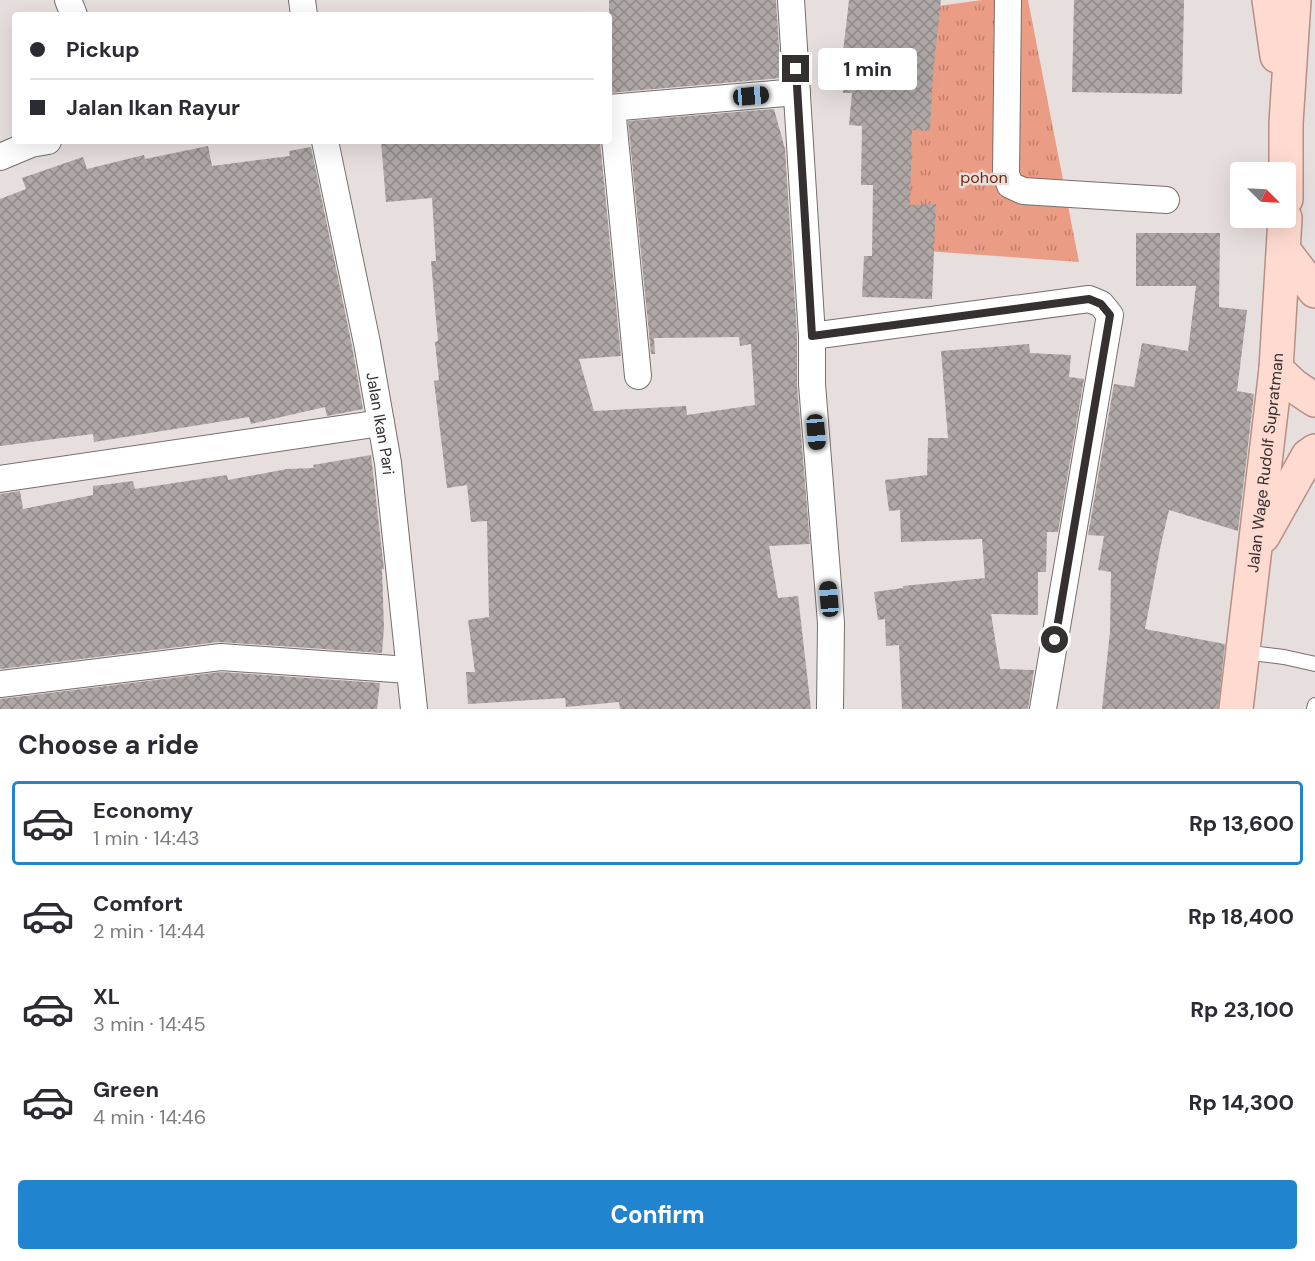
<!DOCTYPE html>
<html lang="en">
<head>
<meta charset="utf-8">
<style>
	:root { --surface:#fff; --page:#f7f7f7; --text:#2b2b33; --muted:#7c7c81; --line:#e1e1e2; --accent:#2184cf }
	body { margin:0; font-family:"DM Sans",sans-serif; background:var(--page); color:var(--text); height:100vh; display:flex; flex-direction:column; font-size:22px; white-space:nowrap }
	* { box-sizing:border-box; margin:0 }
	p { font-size:20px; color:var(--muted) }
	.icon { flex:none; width:33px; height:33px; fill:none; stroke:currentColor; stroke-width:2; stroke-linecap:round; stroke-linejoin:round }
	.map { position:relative; height:709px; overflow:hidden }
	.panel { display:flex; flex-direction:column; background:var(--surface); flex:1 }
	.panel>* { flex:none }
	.guide { position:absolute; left:12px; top:12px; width:600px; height:132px; border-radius:6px; box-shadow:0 6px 24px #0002; display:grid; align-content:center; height:132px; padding:0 18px; background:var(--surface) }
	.needle { width:39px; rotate:114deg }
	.fabs { position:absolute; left:1230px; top:162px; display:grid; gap:12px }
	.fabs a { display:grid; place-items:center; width:66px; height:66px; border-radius:6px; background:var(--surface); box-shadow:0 6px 24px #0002; font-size:30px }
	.end { position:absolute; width:27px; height:27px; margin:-14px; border:8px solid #343130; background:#fff; box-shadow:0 0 0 3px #fff }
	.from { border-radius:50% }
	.bubble { position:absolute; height:42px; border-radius:6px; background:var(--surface); box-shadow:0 6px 24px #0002; font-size:20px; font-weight:700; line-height:42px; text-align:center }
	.car { position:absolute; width:18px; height:36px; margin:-18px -9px; border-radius:8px; box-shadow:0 0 4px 2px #0007; background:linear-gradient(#222 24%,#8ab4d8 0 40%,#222 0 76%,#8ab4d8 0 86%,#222 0) }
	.guide b { display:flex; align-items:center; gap:21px; height:57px; font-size:22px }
	.guide b+b { border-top:2px solid var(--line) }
	.guide i { width:15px; height:15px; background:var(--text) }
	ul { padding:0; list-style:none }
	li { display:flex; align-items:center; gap:18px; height:84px; margin:0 12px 9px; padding:0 6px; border:3px solid transparent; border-radius:6px }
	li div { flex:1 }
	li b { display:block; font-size:22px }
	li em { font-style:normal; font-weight:700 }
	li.current { border-color:var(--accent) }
	li>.icon { width:54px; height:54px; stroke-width:1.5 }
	h2 { padding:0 18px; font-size:27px; line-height:72px }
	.primary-button { display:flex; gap:12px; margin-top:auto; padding:12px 18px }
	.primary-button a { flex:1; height:69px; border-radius:6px; background:var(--accent); color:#fff; font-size:24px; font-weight:700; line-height:69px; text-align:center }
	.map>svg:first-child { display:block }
	.park { fill:url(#park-tufts) }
	.building { fill:url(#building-cross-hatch) }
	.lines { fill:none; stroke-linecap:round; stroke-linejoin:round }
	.service-casing { stroke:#766f6d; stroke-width:16 }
	.minor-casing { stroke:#766f6d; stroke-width:28 }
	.primary-casing { stroke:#b88f84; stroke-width:36 }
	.service { stroke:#fff; stroke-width:14 }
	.minor { stroke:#fff; stroke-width:26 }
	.primary { stroke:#ffdad0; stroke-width:33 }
	.route { stroke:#343130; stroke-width:8 }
	.labels { text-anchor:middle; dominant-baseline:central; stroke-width:5; stroke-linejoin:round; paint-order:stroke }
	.park-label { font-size:16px; fill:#762912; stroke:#e7dfdd }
	.street-label { font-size:16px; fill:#343130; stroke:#e7dfdd }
</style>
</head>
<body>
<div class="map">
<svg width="1315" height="709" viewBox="0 0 1315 709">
	<defs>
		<pattern id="park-tufts" width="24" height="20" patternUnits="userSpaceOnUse" patternTransform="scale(1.5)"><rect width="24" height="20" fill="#eb9c85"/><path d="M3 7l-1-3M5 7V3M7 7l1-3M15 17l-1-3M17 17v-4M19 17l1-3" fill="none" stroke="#bf806d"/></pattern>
		<pattern id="building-cross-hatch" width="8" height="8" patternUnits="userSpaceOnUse" patternTransform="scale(1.5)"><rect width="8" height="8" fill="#afa8a6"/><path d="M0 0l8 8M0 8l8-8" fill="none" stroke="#8f8988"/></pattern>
	</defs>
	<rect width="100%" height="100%" fill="#e7dfdd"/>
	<!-- park -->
	<path class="park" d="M 982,0 L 1028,0 L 1079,262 L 912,250 L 895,12 Z"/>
	<!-- building -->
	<path class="building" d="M 609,0 L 776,0 L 781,78 L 609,93 Z
		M 849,0 L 941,0 L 933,73 L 930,131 L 912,130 L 910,205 L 936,204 L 932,299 L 862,297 L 864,256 L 872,256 L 873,185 L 861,185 L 862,126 L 849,125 L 852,93 L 843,93 L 846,53 L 843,52 Z
		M 1074,0 L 1184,0 L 1182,94 L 1072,92 Z
		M 774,109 L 785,149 L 797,336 L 797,385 L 810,544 L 769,546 L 778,598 L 798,596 L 811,709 L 620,709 L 619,702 L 566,707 L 565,698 L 468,704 L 466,672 L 475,672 L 468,620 L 489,617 L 487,521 L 471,522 L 467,485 L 447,488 L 434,381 L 439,380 L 435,342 L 438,341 L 431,261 L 436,261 L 432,198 L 386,202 L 381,141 L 600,141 L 621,356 L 579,359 L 594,411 L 686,406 L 687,415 L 755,405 L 751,344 L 740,346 L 739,337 L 654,338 L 655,354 L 651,354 L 628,121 Z
		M 208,146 L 212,166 L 290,156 L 289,151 L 311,147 L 352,346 L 363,409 L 327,416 L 325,407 L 251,424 L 249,417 L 94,442 L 93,434 L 0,446 L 0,199 L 26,189 L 22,178 L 83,157 L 87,169 L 144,155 L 145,159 Z
		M 1136,233 L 1220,233 L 1219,307 L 1247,310 L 1237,391 L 1254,394 L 1238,531 L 1169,510 L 1161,544 L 1145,629 L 1225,644 L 1218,709 L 1102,709 L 1110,631 L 1111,572 L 1098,570 L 1104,536 L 1088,535 L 1114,384 L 1134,387 L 1142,343 L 1188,351 L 1196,286 L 1136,286 Z
		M 1029,344 L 1030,353 L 1071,355 L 1069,377 L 1084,379 L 1058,532 L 1047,532 L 1046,572 L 1038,572 L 1038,615 L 991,614 L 1000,669 L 1034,670 L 1028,709 L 902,709 L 899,645 L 886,646 L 885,619 L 878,620 L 874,592 L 903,588 L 903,586 L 985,578 L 982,539 L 901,542 L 900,510 L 889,511 L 885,480 L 927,475 L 928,438 L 948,438 L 941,351 Z
		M 371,455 L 384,569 L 382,569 L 384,628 L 382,653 L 219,642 L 0,669 L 0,494 L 20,491 L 23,509 L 93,495 L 93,486 L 102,485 L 133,481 L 135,489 L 227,475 L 228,480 L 287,469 L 314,468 L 313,465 Z
		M 221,672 L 380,683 L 377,709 L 0,709 L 0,699 Z"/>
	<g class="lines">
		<defs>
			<path id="service" d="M 1243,652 L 1284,657 L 1315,664
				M 1314,709 L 1315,705"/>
			<g id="minor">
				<path d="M 68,0 L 74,15"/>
				<path d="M 302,0 L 304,15"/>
				<path d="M 791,0 L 812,336 L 812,384 L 831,623 L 830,709"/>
				<path d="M 1008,0 L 1006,174 L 1010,185 L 1023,191 L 1166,200"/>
				<path d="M 609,108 L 797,92"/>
				<path d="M 612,108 L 638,376"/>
				<path id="s1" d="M 325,141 L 367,343 L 388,463 L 414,709"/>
				<path d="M 0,157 L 31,144 L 48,141"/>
				<path d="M 812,336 L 1089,299 L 1101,304 L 1110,315 L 1043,709"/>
				<path d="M 0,479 L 381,423"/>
				<path d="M 0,684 L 221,657 L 409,670"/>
			</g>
			<g id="primary">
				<path d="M 1269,0 L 1277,56"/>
				<path d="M 1286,199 L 1286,123 L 1294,0"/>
				<path d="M 1285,252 L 1315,291"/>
				<path d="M 1276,369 L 1294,386 L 1315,400"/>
				<path d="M 1263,536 L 1308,456 L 1315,451"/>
				<path id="s2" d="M 1236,709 L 1276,369 L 1285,218"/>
			</g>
		</defs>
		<!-- service casing -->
		<use href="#service" class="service-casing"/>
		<!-- minor casing -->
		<use href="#minor" class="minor-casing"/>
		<!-- primary casing -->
		<use href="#primary" class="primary-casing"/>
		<!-- service -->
		<use href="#service" class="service"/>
		<!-- minor -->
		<use href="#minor" class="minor"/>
		<!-- primary -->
		<use href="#primary" class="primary"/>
	</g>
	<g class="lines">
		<!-- route -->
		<path class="route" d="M 796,69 L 812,336 L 1089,299 L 1101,304 L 1110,315 L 1055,640"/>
	</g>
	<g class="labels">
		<!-- park labels -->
		<g class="park-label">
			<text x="984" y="177">pohon</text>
		</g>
		<!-- street labels -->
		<g class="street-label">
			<text stroke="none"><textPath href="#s1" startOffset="288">Jalan Ikan Pari</textPath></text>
			<text stroke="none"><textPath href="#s2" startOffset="248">Jalan Wage Rudolf Supratman</textPath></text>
		</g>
	</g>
</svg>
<div class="fabs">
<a><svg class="needle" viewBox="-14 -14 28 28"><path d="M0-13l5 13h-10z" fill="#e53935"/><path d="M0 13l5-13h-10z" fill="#7c7c81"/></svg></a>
</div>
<i class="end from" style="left:1055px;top:640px"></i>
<i class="end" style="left:796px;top:69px"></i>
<div class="bubble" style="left:818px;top:48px;width:99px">1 min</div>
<i class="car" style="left:751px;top:96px;rotate:85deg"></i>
<i class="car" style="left:816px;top:432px;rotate:175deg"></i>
<i class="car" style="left:829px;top:599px;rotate:355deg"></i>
<div class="guide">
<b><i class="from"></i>Pickup</b>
<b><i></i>Jalan Ikan Rayur</b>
</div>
</div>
<section class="panel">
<h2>Choose a ride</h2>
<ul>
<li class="current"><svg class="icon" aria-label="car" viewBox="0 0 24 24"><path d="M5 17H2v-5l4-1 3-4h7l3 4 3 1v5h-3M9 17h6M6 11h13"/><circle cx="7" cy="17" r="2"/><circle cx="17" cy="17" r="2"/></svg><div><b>Economy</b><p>1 min · 14:43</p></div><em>Rp 13,600</em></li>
<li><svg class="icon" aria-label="car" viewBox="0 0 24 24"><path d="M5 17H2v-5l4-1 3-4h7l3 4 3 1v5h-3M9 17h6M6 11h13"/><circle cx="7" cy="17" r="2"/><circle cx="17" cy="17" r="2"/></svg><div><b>Comfort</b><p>2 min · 14:44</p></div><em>Rp 18,400</em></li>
<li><svg class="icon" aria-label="car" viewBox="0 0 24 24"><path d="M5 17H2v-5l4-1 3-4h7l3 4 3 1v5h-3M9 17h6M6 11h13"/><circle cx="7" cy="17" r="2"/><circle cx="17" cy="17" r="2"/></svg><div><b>XL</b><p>3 min · 14:45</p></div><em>Rp 23,100</em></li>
<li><svg class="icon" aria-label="car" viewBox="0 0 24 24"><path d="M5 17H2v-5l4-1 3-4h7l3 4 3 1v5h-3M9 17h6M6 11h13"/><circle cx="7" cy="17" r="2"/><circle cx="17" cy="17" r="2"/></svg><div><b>Green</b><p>4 min · 14:46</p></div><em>Rp 14,300</em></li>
</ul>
<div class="primary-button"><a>Confirm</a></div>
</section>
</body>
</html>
